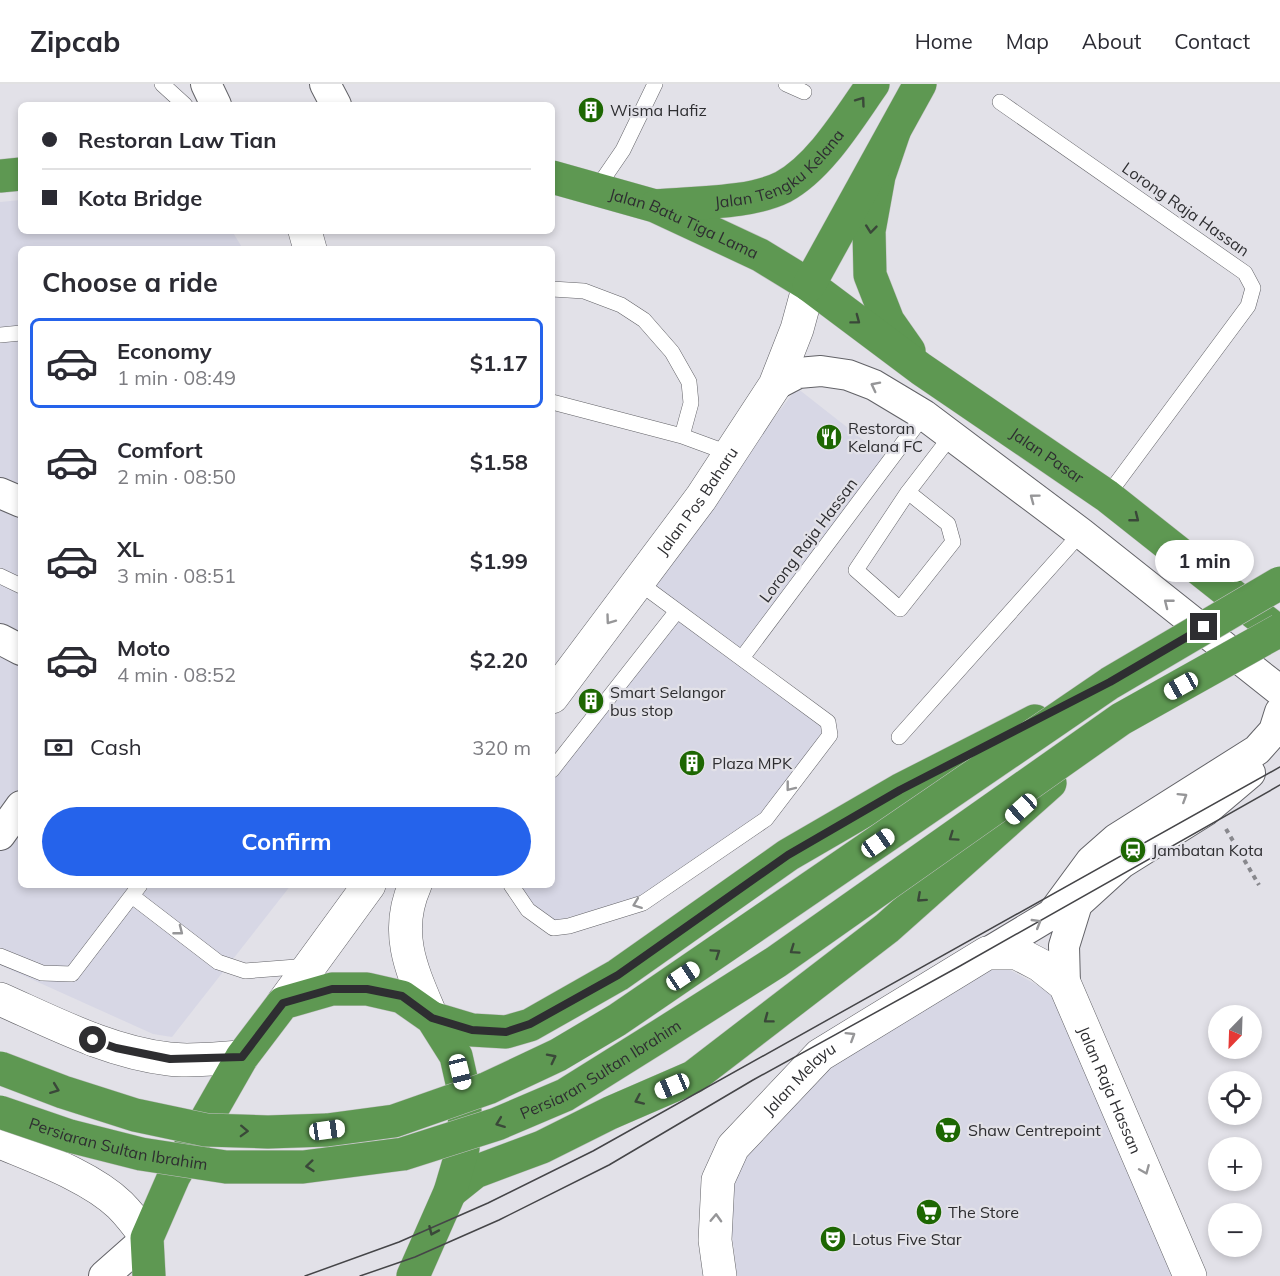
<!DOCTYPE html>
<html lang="en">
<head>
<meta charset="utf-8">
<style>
	:root { --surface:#fff; --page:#f2f2f3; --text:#2b2b33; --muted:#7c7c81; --line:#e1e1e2; --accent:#2563eb }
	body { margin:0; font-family:Mulish,sans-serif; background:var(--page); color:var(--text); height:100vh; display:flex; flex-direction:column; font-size:22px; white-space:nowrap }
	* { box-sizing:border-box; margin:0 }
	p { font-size:20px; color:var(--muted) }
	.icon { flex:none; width:33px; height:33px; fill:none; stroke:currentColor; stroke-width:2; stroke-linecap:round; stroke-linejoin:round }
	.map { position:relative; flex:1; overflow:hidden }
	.sheet { position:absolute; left:18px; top:162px; width:537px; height:642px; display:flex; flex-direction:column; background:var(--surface); border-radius:9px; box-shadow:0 3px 9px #0003 }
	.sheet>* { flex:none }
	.guide { position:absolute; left:18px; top:18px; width:537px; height:132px; border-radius:9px; box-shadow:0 3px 9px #0003; display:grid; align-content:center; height:132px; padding:0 24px; background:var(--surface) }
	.needle { width:39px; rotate:203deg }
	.buttons { position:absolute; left:1208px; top:921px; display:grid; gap:12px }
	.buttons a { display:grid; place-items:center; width:54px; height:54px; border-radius:50%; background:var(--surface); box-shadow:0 3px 9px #0003; font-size:30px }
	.end { position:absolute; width:27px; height:27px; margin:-14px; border:8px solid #2e2e31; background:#fff; box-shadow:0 0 0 3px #fff }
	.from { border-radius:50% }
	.bubble { position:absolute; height:42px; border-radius:21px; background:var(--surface); box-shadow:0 3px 9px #0003; font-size:20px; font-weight:700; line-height:42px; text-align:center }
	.car { position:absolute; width:18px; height:36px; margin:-18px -9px; border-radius:8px; box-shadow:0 0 4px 2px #0007; background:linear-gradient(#fff 24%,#345 0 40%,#fff 0 76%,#345 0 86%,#fff 0) }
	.guide b { display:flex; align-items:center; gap:21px; height:57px; font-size:22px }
	.guide b+b { border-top:2px solid var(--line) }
	.guide i { width:15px; height:15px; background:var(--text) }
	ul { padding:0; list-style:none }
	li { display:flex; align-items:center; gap:18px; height:90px; margin:0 12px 9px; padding:0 12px; border:3px solid transparent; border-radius:9px }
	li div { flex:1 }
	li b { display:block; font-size:22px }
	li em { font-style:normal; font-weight:700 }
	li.selected { border-color:var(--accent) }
	li>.icon { width:54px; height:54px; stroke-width:1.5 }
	h2 { padding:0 24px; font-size:27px; line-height:72px }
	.pay { display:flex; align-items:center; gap:15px; height:66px; padding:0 24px; font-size:22px }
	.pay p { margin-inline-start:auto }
	.button { display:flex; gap:12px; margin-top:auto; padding:12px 24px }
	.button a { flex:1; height:69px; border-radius:36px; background:var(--accent); color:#fff; font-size:24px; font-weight:700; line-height:69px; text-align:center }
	header { display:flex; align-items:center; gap:36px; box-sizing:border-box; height:84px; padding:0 30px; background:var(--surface); border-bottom:2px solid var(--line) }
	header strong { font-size:28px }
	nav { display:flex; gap:33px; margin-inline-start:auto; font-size:21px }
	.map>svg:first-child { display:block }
	.built { fill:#d7d7e5 }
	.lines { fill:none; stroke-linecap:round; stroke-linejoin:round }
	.lane-casing { stroke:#626267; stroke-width:16 }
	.street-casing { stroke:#626267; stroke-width:32 }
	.secondary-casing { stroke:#626267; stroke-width:34 }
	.highway-casing { stroke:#c0c0c1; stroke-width:34 }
	.path { stroke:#88888d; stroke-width:4; stroke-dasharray:4.5 4.5; stroke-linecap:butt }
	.lane { stroke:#fff; stroke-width:15 }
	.street { stroke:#fff; stroke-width:30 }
	.secondary { stroke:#fff; stroke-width:33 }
	.highway { stroke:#5e9852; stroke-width:33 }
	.tram { stroke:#454548; stroke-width:1.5 }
	.highway-bridge-casing { stroke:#c0c0c1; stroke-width:34; stroke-linecap:butt }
	.highway-bridge { stroke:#5e9852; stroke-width:33 }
	.oneway { stroke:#3a4839 }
	.oneway2 { stroke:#969698 }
	.route { stroke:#2e2e31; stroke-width:8 }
	.labels { text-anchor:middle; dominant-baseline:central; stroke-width:4.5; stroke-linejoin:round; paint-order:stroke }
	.poi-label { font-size:16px; fill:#2e2e31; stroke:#e2e1e8; text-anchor:start }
	.street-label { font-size:16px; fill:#2e2e31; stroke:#e2e1e8 }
</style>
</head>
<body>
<header>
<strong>Zipcab</strong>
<nav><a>Home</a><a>Map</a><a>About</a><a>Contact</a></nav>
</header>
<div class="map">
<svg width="1280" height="1192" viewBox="0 0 1280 1192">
	<rect width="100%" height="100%" fill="#e2e1e8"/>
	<!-- built -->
	<path class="built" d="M 21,116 L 21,147 L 232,147 L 243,165 L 21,165 L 21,801 L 291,801 L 172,953 L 153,950 L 0,881 L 0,118 Z
		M 797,304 L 885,373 L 741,565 L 648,498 Z
		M 677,535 L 821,640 L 822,651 L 763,730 L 639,815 L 554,837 L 531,821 L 520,801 L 552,801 L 552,696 Z
		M 987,884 L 1010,886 L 1051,909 L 1173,1192 L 737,1192 L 731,1141 L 734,1100 L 746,1072 L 829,985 Z"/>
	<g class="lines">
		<defs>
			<path id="lane" d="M 162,0 L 185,21
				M 786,0 L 804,8
				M 1000,18 L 1245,189 L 1253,204 L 1248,222 L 1107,412
				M 597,104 L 623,66 L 655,0
				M 552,205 L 584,207 L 621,221 L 644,236 L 672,268 L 689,298 L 691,319 L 682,352
				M 0,251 L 21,249
				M 552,318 L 682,352 L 731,370
				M 908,408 L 948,440 L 953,458 L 900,525 L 856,486 L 908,408 L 951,352
				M 0,492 L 21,502
				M 742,574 L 924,331
				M 899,653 L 1081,449
				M 552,686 L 677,527
				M 511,801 L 528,826 L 553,844 L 569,842 L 643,819 L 766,735 L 830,651 L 828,638 L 638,498
				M 132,812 L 218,878 L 245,887 L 309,882
				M 0,872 L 42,889 L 72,890 L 140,801"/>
			<path id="street" d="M 206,0 L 216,21
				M 325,0 L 336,21
				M 775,301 L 798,289 L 821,287 L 848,291 L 874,301 L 924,331 L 1081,449 L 1280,607
				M 0,409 L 21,418
				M 0,555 L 21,566
				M 0,751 L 21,722
				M 987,869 L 1052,830 L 1091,777 L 1116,755 L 1257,666 L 1274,647 L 1280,628
				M 1065,901 L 1064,862 L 1077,820 L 1122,779 L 1205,727 L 1250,689
				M 104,1192 L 147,1154"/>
			<g id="secondary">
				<path d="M 305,147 L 310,165"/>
				<path id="s1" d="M 552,613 L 701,414 L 775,301 L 797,245 L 809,201"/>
				<path d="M 415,801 C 393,850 413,889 432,934"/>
				<path d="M 0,915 C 54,939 109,968 169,975 C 192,978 218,974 242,973"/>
				<path d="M 283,919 L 369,801"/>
				<path d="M 0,1058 C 38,1074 91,1093 120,1121 C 130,1131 139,1143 147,1154"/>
				<path id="s2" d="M 720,1192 L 715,1156 L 718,1096 L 733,1063 L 820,971 L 987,869 L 1017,869 L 1040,881 L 1065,901 L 1190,1192"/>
			</g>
			<g id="highway">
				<path d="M 894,48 L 879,92 L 869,147 L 870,191 L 888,237 L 909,267"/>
				<path d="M 0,92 L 21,90"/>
				<path id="s3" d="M 552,93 L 655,122 L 760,171 L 809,201 L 921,285 L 1107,412 L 1280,549"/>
				<path id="s4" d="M 656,122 C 695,118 749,120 783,103 C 820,83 849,34 873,0"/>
				<path d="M 809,201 L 920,0"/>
				<path d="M 432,934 L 472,946 L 506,948 L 530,941 L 618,891 L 788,771 L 900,706 L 1035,637"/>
				<path d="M 450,1108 L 475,1088 L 542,1063 L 610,1029 L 693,993 L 887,844 L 1050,699"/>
				<path d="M 149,1192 L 147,1154 L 174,1092 L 242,973 L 283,919 L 332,905 L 367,905 L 402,913 L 432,934 L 456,972 L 463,1003 L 465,1028 L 463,1064 L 450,1108 L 413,1192"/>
			</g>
		</defs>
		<!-- lane casing -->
		<use href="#lane" class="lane-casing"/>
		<!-- street casing -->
		<use href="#street" class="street-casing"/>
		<!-- secondary casing -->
		<use href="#secondary" class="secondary-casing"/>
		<!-- highway casing -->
		<use href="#highway" class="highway-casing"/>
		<!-- path -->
		<path class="path" d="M 1226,745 L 1259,801"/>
		<!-- lane -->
		<use href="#lane" class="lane"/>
		<!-- street -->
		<use href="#street" class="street"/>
		<!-- secondary -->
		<use href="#secondary" class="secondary"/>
		<!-- highway -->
		<use href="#highway" class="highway"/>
		<!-- tram -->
		<path class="tram" d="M 305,1192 L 399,1158 L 488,1119 L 593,1067 L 1280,683
			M 360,1192 L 415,1173 L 499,1136 L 609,1081 L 753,996 L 960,882 L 1280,701"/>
		<defs>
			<g id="highway-bridge">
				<path d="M 0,984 L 63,1008 L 135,1031 L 206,1046 L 268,1048 L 327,1046 L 394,1037 L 488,1004 L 558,971 L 617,936 L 1110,599 L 1280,499"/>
				<path id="s5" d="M 0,1028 L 70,1052 L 141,1070 L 226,1083 L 303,1083 L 403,1070 L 497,1040 L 565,1011 L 661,951 L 776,878 L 1121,635 L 1280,546"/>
			</g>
		</defs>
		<!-- highway-bridge casing -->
		<use href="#highway-bridge" class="highway-bridge-casing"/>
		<!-- highway-bridge -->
		<use href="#highway-bridge" class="highway-bridge"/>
	</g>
	<!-- one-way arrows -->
	<defs><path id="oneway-chevron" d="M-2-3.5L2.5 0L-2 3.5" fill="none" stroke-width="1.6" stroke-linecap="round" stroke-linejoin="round" transform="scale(1.5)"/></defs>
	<g class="oneway">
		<use href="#oneway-chevron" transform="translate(861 17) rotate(-54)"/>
		<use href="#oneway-chevron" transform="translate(871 145) rotate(96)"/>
		<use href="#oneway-chevron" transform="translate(856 236) rotate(37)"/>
		<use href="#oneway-chevron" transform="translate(1135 434) rotate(38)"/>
		<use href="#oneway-chevron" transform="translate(953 753) rotate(145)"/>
		<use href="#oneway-chevron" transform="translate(921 814) rotate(138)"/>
		<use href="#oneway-chevron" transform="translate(794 866) rotate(145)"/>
		<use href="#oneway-chevron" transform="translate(716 869) rotate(-34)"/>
		<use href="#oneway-chevron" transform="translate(768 935) rotate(143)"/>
		<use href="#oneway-chevron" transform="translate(552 974) rotate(-27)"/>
		<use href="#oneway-chevron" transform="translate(55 1005) rotate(21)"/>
		<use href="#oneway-chevron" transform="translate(639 1016) rotate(156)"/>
		<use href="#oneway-chevron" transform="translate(500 1039) rotate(159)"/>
		<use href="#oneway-chevron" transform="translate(244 1047) rotate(2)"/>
		<use href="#oneway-chevron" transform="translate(310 1082) rotate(174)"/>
		<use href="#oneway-chevron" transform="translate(433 1147) rotate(114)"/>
	</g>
	<g class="oneway2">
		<use href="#oneway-chevron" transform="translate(875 302) rotate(-153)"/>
		<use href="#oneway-chevron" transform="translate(1034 414) rotate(-143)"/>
		<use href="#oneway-chevron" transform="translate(1168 519) rotate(-142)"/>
		<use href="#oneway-chevron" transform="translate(610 536) rotate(126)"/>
		<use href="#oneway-chevron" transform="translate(790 703) rotate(128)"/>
		<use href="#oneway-chevron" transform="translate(1183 713) rotate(-32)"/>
		<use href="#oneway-chevron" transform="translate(637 820) rotate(159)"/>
		<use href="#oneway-chevron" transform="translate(1037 839) rotate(-31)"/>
		<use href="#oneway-chevron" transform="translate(179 847) rotate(38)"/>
		<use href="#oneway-chevron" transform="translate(851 952) rotate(-32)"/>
		<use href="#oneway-chevron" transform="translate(1145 1086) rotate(67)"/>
		<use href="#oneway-chevron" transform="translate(716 1134) rotate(-88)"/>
	</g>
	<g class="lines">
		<!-- route -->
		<path class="route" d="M 93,956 L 116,964 L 170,975 L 242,973 L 283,919 L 332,905 L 367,905 L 402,912 L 432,934 L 472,946 L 506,948 L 530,940 L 618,891 L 788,771 L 900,706 L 1110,598 L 1204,543"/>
	</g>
	<!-- icons -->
	<defs>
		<symbol id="building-disc" viewBox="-11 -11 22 22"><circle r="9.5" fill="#1d6702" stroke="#e2e1e8"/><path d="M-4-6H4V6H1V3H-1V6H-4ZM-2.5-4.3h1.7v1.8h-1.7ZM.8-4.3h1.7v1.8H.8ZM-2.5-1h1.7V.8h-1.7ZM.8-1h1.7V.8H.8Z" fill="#fff"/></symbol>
		<symbol id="restaurant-disc" viewBox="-11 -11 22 22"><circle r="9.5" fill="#1d6702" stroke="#e2e1e8"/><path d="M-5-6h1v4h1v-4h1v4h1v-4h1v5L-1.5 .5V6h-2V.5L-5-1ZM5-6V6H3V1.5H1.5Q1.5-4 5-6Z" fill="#fff"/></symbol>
		<symbol id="station-disc" viewBox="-11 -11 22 22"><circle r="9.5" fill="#1d6702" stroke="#e2e1e8"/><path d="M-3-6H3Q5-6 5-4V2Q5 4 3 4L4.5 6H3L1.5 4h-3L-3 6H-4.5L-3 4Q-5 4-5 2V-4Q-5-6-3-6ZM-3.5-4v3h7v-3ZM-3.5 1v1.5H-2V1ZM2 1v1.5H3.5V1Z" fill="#fff"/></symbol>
		<symbol id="supermarket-disc" viewBox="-11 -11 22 22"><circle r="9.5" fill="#1d6702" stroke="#e2e1e8"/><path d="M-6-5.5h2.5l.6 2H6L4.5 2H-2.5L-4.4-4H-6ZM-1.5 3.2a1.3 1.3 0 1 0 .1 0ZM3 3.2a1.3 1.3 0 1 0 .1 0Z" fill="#fff"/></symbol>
		<symbol id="theatre-disc" viewBox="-11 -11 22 22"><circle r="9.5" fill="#1d6702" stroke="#e2e1e8"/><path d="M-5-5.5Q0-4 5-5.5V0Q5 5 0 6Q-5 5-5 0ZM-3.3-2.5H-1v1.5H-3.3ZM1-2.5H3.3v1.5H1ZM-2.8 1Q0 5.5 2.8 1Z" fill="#fff"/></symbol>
	</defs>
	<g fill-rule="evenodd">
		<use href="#building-disc" x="576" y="11" width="30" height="30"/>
		<use href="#restaurant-disc" x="814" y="338" width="30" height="30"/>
		<use href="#building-disc" x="576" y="602" width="30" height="30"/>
		<use href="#building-disc" x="677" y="664" width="30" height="30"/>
		<use href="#station-disc" x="1118" y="751" width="30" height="30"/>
		<use href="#supermarket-disc" x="933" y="1031" width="30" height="30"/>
		<use href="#supermarket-disc" x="914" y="1113" width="30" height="30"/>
		<use href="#theatre-disc" x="818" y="1140" width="30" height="30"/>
	</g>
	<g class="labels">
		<!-- poi labels -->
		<g class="poi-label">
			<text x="610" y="26">Wisma Hafiz</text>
			<text x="848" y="344">Restoran<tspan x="848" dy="18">Kelana FC</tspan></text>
			<text x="610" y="608">Smart Selangor<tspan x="610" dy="18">bus stop</tspan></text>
			<text x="712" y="679">Plaza MPK</text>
			<text x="1152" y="766">Jambatan Kota</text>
			<text x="968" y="1046">Shaw Centrepoint</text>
			<text x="948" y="1128">The Store</text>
			<text x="852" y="1155">Lotus Five Star</text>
		</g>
		<!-- street labels -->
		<g class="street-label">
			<text stroke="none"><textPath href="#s4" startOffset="134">Jalan Tengku Kelana</textPath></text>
			<text transform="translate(1186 125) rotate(35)">Lorong Raja Hassan</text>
			<text stroke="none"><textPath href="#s3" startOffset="140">Jalan Batu Tiga Lama</textPath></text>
			<text stroke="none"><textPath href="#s3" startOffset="573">Jalan Pasar</textPath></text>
			<text stroke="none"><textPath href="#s1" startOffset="244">Jalan Pos Baharu</textPath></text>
			<text transform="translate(808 456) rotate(-53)">Lorong Raja Hassan</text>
			<text stroke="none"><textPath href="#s5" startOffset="627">Persiaran Sultan Ibrahim</textPath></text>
			<text stroke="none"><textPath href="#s2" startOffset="228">Jalan Melayu</textPath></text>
			<text stroke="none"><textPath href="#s2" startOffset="657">Jalan Raja Hassan</textPath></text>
			<text stroke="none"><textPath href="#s5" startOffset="123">Persiaran Sultan Ibrahim</textPath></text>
		</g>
	</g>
</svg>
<div class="buttons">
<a><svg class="needle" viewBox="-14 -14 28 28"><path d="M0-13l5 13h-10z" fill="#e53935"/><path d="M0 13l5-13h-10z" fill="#7c7c81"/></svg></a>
<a><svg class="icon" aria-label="locate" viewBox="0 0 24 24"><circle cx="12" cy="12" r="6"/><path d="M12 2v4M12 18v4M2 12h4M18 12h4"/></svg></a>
<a>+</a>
<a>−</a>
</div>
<i class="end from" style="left:93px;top:956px"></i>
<i class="end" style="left:1204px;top:543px"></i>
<div class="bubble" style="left:1155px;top:456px;width:99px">1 min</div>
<i class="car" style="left:1181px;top:602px;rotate:241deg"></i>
<i class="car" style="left:1021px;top:725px;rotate:228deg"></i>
<i class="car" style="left:878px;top:759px;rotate:55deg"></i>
<i class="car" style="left:683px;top:892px;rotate:56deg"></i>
<i class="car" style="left:460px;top:988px;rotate:166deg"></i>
<i class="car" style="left:672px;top:1002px;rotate:247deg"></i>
<i class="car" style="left:327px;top:1046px;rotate:82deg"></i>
<div class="guide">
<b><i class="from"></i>Restoran Law Tian</b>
<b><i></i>Kota Bridge</b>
</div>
<section class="sheet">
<h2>Choose a ride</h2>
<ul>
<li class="selected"><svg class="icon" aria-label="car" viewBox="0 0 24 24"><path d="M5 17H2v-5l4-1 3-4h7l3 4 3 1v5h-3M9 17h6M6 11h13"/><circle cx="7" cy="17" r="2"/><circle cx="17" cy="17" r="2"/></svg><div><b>Economy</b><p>1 min · 08:49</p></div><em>$1.17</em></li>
<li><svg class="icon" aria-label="car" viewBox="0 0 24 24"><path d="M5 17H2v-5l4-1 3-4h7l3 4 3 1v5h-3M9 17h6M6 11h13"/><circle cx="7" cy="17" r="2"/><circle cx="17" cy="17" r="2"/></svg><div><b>Comfort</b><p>2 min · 08:50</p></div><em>$1.58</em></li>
<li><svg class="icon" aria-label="car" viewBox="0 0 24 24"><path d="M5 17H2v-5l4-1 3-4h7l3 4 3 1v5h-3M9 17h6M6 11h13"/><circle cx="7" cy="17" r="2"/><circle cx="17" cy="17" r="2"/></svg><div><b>XL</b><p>3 min · 08:51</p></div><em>$1.99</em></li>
<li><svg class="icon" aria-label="car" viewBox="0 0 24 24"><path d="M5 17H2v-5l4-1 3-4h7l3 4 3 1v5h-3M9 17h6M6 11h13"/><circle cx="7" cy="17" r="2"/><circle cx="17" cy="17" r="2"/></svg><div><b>Moto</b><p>4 min · 08:52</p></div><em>$2.20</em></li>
</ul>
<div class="pay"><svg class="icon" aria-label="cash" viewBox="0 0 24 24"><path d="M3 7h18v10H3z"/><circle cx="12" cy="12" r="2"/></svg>Cash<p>320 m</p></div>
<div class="button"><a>Confirm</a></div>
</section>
</div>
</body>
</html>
